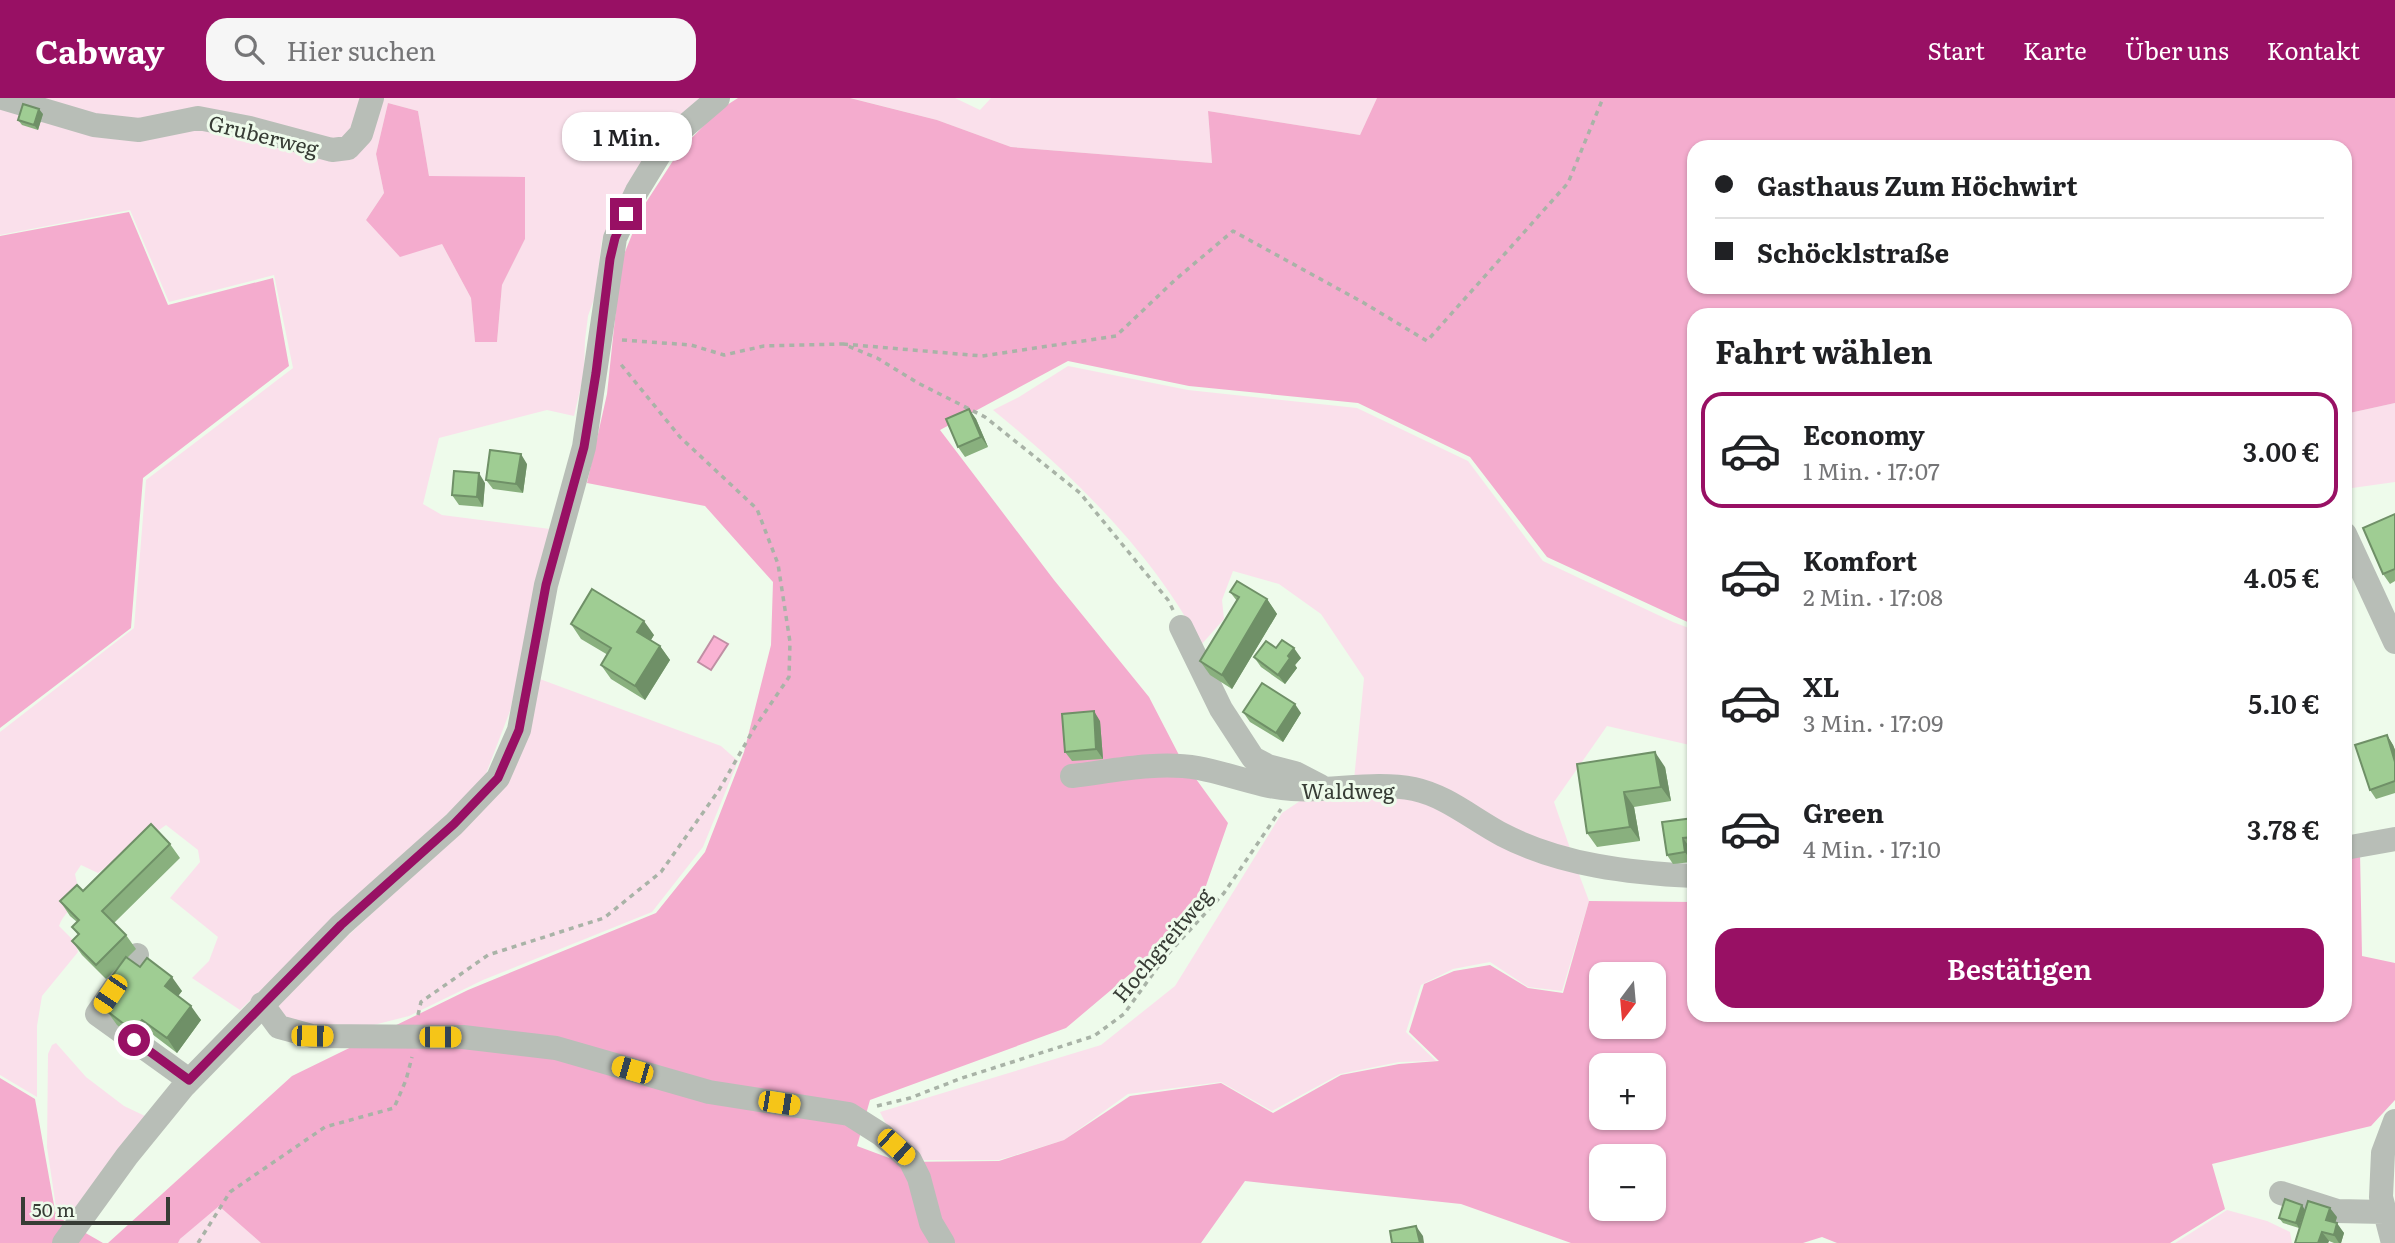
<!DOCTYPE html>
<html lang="de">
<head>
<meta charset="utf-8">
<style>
	:root { --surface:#fff; --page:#f6f6f6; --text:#202124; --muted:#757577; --line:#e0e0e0; --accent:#981064 }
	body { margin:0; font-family:Literata,serif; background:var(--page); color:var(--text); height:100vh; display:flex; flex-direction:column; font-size:26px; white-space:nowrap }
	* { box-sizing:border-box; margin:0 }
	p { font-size:23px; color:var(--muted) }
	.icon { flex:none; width:38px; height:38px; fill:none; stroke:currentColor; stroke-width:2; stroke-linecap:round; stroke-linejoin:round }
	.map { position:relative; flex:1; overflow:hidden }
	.side { position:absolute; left:1687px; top:210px; width:665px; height:714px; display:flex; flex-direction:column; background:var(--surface); border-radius:21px; box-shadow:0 2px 5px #0004 }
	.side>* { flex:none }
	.banner { position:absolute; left:1687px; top:42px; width:665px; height:154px; border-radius:21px; box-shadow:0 2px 5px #0004; display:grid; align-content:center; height:154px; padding:0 28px; background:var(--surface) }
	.needle { width:46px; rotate:196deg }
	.controls { position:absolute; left:1589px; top:864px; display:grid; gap:14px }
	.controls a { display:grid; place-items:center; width:77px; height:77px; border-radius:14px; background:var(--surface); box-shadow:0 2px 5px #0004; font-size:35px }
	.scale { position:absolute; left:21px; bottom:18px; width:149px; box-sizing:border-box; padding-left:7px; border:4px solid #373c35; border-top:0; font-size:19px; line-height:24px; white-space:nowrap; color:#373c35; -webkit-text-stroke:5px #eefbeb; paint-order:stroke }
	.end { position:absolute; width:32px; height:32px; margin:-16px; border:9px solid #981064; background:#fff; box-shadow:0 0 0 4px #fff }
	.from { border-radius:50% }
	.bubble { position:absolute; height:49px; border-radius:21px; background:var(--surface); box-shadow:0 2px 5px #0004; font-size:23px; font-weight:600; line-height:49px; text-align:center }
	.car { position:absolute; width:21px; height:42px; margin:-21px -10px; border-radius:9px; box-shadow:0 0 5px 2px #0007; background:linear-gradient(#f5c518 24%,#345 0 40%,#f5c518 0 76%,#345 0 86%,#f5c518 0) }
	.banner b { display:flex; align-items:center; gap:24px; height:66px; font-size:26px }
	.banner b+b { border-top:2px solid var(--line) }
	.banner i { width:18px; height:18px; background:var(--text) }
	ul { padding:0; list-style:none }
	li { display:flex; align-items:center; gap:21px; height:116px; margin:0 14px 10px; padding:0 14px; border:4px solid transparent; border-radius:21px }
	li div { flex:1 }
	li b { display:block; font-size:26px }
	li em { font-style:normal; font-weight:600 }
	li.selected { border-color:var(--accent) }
	li>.icon { width:63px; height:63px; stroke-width:1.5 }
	h2 { padding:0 28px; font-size:32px; line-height:84px }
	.primary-button { display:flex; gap:14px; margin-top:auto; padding:14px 28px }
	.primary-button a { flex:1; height:80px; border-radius:21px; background:var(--accent); color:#fff; font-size:28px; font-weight:600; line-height:80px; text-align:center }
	header { display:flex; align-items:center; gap:42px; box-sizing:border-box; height:98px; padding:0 35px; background:var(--accent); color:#fff }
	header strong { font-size:33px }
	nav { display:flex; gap:38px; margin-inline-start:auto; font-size:24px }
	.search { width:490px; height:63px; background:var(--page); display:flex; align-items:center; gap:18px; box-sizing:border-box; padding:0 24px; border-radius:21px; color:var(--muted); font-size:26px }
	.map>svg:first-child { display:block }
	.green { fill:#fae0eb; fill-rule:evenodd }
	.forest { fill:#f4acce; fill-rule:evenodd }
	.water { fill:#fab2d3; stroke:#c08fa4; stroke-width:2 }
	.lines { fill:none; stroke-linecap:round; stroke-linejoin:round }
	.path { stroke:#a9b3a7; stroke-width:3.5; stroke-dasharray:5 5; stroke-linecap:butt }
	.minor { stroke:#b8beb7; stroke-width:24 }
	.wall { fill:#89b07e }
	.shaded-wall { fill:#6f9067 }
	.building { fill:#9fcd93; stroke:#6f9067; stroke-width:2 }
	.route { stroke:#981064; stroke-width:9 }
	.labels { text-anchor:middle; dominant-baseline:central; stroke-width:6; stroke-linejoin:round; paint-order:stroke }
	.street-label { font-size:21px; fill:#373c35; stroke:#eefbeb }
</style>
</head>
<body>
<header>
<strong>Cabway</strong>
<div class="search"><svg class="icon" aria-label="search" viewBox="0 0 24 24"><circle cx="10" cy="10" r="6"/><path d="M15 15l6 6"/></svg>Hier suchen</div>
<nav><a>Start</a><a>Karte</a><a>Über uns</a><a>Kontakt</a></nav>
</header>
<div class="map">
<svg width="2395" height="1145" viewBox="0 0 2395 1145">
	<rect width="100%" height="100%" fill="#eefbeb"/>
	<!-- green -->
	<path class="green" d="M 35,0 L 366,0 L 351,41 L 305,41 L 108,24 Z
		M 378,0 L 709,0 L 643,68 L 602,141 L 595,198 L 588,218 L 585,242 L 584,275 L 574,318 L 547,312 L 439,340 L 423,406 L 442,417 L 550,431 L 510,613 L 484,681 L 240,912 L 192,880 L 209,863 L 218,839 L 170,800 L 200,764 L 198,752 L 166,727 L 98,775 L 81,767 L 75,776 L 80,799 C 73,810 63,816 59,828 L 75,844 L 78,854 L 42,898 L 37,928 L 37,999 L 0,977 L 0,634 L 134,530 L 146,382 L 293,270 L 274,177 L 169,204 L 130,112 L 0,137 L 0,5 L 182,26 L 349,59 ZM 388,5 L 418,13 L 429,78 L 525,141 L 502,187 L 497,244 L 475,244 L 471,200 L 442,146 L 366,122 L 384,95 L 376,56 Z
		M 851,0 L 955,0 L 980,12 L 991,0 L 1377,0 L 1360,37 L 1208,13 L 1212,65 L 1011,49 L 937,22 Z
		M 1068,268 L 1188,292 L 1357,310 L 1468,363 L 1543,463 L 1673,524 L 1694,532 L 1694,648 L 1607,628 L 1554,704 L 1573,759 L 1476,718 L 1354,682 L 1364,580 L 1321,516 L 1279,486 L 1233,473 L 1222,502 L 1224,521 L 1201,547 C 1155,457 1071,375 993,312 L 1019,299 Z
		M 2395,305 L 2395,384 L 2345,391 L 2345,316 Z
		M 537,580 L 721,648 L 738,663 L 703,749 L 652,814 L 483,882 L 409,918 L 350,933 L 298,929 L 273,907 L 478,717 Z
		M 1416,698 L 1577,771 L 1589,803 L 1562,893 L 1528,889 L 1490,864 L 1453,871 L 1421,887 L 1406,934 L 1436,963 L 1399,964 L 1340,976 L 1272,1013 L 1221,984 L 1128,996 L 1064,1042 L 999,1062 L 917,1062 L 894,1042 L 880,1014 L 1101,947 L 1175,888 L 1282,715 L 1303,701 Z
		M 56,945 L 86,979 L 124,1008 L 145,1018 L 71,1120 L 57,1116 L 47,1049 L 48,956 L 52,947 Z
		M 219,1107 L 261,1145 L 178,1145 L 180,1141 Z
		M 2227,1112 L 2267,1123 L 2290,1134 L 2292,1145 L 2175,1145 Z"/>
	<!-- forest -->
	<path class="forest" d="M 738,0 L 850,0 L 937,22 L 1011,49 L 1212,65 L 1208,13 L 1360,37 L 1377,0 L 2395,0 L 2395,305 L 2345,316 L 2345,217 L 1694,217 L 1694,527 L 1547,459 L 1470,359 L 1358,305 L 1189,288 L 1068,263 L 940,332 L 1054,482 L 1149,599 L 1180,659 L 1228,725 L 1194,822 L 1066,930 L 870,1002 L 857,1048 L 900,1064 L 999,1063 L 1064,1042 L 1130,998 L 1221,985 L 1273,1015 L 1341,977 L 1399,966 L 1439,963 L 1409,934 L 1424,886 L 1454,873 L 1490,867 L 1528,890 L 1563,895 L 1589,803 L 1694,804 L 1694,917 L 2345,917 L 2345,763 L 2360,755 L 2362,858 L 2395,865 L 2395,1002 L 2371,1028 L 2212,1066 L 2225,1111 L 2170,1145 L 1837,1145 L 1822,1139 L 1803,1145 L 1571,1145 L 1461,1106 L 1245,1083 L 1201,1145 L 261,1145 L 219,1108 L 180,1141 L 178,1145 L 108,1145 L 292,978 L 468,892 L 656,815 L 705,754 L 744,654 L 771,547 L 773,484 L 705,408 L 587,385 L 607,296 L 621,164 L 643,109 L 680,52 L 719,12 ZM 1694,49 L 2345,49 L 2345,189 L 1694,189 ZM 1601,877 L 1654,877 L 1654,929 L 1601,929 ZM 1601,968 L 1654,968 L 1654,1020 L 1601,1020 ZM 1601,1059 L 1654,1059 L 1654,1111 L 1601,1111 Z
		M 388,5 L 418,13 L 429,78 L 525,79 L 525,141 L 502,187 L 497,244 L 475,244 L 471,200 L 442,146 L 400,159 L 366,122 L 384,95 L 376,56 Z
		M 129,114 L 168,207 L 273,180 L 289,268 L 143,380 L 131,530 L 0,630 L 0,138 Z
		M 0,980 L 35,1001 L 56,1118 L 103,1145 L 0,1145 Z"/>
	<!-- water -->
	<path class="water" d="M 714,538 L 728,546 L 711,572 L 698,564 Z"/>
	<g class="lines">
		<!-- path -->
		<path class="path" d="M 622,242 L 691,247 L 724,257 L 764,248 L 843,246 L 877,260 L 918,285 L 985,319 L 1080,395 L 1168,502 L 1173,512
			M 843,246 L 982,258 L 1116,238 L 1176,181 L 1233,133 L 1364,205 L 1427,243 L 1568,85 L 1603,0
			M 418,917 L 421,904 L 488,857 L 604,820 L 661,774 L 719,692 L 755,629 L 789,579 L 790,544 L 778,466 L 757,411 L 680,339 L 619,264
			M 877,1008 L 910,1000 L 962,980 L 1094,938 L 1124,916 L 1165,859 L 1224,795 L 1281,711
			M 198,1145 L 230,1094 L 325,1029 L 394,1010 L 406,982 L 412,959"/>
		<!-- minor -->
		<path class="minor" d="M 3,0 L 94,27 L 139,32 L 198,20 L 250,30 L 332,52 L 348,50 L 361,36 L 372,0
			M 2345,436 L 2395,544
			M 1181,529 L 1221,611 L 1253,660 L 1268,668 L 1295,675 L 1320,688
			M 1072,678 C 1113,673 1157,663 1198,670 C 1230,676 1260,689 1292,691 C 1332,694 1373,683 1414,691 C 1447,698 1474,722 1503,737 C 1561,767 1630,775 1694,778
			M 2345,750 L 2395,741
			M 137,857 L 97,916 L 189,982
			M 262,906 L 279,929 L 312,938 L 463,939 L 556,950 L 709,994 L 849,1016 L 882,1037 L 910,1062 L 919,1080 L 931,1125 L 943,1145
			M 2281,1095 L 2337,1113 L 2384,1114
			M 64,1145 L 127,1058 L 184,988 L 341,827 L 454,726 L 498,680 L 519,632 L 546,487 L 584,349 L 615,140 L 637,93 L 659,57 L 677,35 L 718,0
			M 2393,1145 L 2381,1099 L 2383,1055 L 2395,1023"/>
	</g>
	<!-- wall -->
	<path class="wall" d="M 43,16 L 38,32 L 22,27 L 18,22 Z
		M 969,311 L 976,321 L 988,349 L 965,359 L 958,349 Z
		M 527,366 L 523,395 L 493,391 L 486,382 Z
		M 485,385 L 483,409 L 459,407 L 452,397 Z
		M 2395,416 L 2395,483 L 2390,486 L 2383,476 Z
		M 1230,494 L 1267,501 L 1277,516 L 1232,591 L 1210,577 L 1200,563 L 1237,503 Z
		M 571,526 L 654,537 L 651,542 L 660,548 L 670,562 L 645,602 L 611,581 L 601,567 L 608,557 L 581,541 Z
		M 1276,550 L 1301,560 L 1295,567 L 1297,570 L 1285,586 L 1261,569 L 1254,559 Z
		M 1243,614 L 1301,615 L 1283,644 L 1250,624 Z
		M 1100,623 L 1103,661 L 1072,663 L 1065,654 Z
		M 2387,637 L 2393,647 L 2395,652 L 2395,695 L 2376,701 L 2370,692 Z
		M 1577,666 L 1665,669 L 1671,703 L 1634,709 L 1640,743 L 1597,749 L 1587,735 Z
		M 1694,720 L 1694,749 L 1690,750 L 1692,764 L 1673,766 L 1667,757 Z
		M 170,746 L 180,760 L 114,825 L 126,837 L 136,851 L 127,860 L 140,869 L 182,893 L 178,898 L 201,922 L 177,955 L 152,936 L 143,947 L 117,927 L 107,913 L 114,904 L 104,889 L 121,866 L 106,881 L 82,857 L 72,843 L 78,837 L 72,829 L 77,824 L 70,818 L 60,803 L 83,793 Z
		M 2302,1107 L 2299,1130 L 2283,1125 L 2279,1120 Z
		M 2337,1119 L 2335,1125 L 2344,1135 L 2341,1145 L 2334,1145 L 2329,1143 L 2328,1145 L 2295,1145 Z"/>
	<!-- shaded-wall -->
	<path class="shaded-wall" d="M 39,11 L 43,16 L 38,32 L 34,27 Z
		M 969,311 L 976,321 L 988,349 L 981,339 Z
		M 521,356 L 527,366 L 523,395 L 516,386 Z
		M 479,375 L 485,385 L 483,409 L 477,399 Z
		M 1267,501 L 1277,516 L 1232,591 L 1222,577 Z
		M 644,523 L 654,537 L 647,548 L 637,534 Z
		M 660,548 L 670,562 L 645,602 L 635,588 Z
		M 1294,550 L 1301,560 L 1295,567 L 1297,570 L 1285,586 L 1278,577 L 1288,558 Z
		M 1295,606 L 1301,615 L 1283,644 L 1276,635 Z
		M 1094,613 L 1100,623 L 1103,661 L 1096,651 Z
		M 2387,637 L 2393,647 L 2395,652 L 2395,664 Z
		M 1655,654 L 1665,669 L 1671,703 L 1661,689 Z
		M 1624,694 L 1634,709 L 1640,743 L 1630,729 Z
		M 1683,740 L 1690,750 L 1692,764 L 1685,754 Z
		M 172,879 L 182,893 L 175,902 L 165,888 Z
		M 191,908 L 201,922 L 177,955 L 167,940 Z
		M 142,922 L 152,936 L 143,947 L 133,933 Z
		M 2302,1107 L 2305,1112 L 2299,1130 L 2296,1125 Z
		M 2330,1110 L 2337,1119 L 2333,1132 L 2326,1122 Z
		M 2337,1125 L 2344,1135 L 2341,1145 L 2339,1145 L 2334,1137 Z
		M 1416,1128 L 1423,1138 L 1424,1145 L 1420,1145 Z
		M 2322,1134 L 2329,1143 L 2328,1145 L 2318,1145 Z"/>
	<!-- building -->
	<path class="building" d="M 23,6 L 39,11 L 34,27 L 18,22 Z
		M 969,311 L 981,339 L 958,349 L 946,321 Z
		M 490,352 L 521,356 L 516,386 L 486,382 Z
		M 454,373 L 479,375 L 477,399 L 452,397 Z
		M 2395,416 L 2395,471 L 2383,476 L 2363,430 Z
		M 1237,483 L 1267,501 L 1222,577 L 1200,563 L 1239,499 L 1230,494 Z
		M 592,491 L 644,523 L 637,534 L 660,548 L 635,588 L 601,567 L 611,550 L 571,526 Z
		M 1282,542 L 1294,550 L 1288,558 L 1290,560 L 1278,577 L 1254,559 L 1266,543 L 1276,550 Z
		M 1262,585 L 1295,606 L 1276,635 L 1243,614 Z
		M 1094,613 L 1096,651 L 1065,654 L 1062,616 Z
		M 2387,637 L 2395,664 L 2395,683 L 2370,692 L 2355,647 Z
		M 1655,654 L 1661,689 L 1624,694 L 1630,729 L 1587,735 L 1577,666 Z
		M 1694,720 L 1694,739 L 1683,740 L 1685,754 L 1667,757 L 1662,724 Z
		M 151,726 L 170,746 L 102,813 L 126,837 L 96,867 L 72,843 L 79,836 L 72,829 L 79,822 L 60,803 L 77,787 L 83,793 Z
		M 126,859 L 140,869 L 147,860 L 172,879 L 165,888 L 191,908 L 167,940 L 142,922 L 133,933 L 107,913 L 118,900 L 104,889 Z
		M 2285,1101 L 2302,1107 L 2296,1125 L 2279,1120 Z
		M 2308,1103 L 2330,1110 L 2326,1122 L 2337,1125 L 2334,1137 L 2322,1134 L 2318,1145 L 2295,1145 Z
		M 1416,1128 L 1420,1145 L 1392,1145 L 1390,1133 Z"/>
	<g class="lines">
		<!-- route -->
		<path class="route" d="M 134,942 L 189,982 L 341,827 L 454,726 L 498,680 L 519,632 L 546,487 L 584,349 L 596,275 L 610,161 L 615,140 L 626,116"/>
	</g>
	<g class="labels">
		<!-- street labels -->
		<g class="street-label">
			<text transform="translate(264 36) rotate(14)">Gruberweg</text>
			<text x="1348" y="691">Waldweg</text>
			<text transform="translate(1161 846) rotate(-50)">Hochgreitweg</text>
		</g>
	</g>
</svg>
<div class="controls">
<a><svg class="needle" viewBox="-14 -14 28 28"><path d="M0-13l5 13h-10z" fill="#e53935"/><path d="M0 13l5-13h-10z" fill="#757577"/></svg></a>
<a>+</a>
<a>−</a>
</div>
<div class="scale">50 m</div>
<i class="end from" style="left:134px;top:942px"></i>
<i class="end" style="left:626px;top:116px"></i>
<div class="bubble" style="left:562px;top:14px;width:130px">1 Min.</div>
<i class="car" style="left:110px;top:896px;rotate:214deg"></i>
<i class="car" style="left:312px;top:938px;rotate:91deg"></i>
<i class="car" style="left:440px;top:939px;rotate:90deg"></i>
<i class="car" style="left:632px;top:972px;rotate:286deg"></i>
<i class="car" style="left:779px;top:1005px;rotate:99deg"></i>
<i class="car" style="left:896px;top:1049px;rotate:132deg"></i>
<div class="banner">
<b><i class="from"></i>Gasthaus Zum Höchwirt</b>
<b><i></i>Schöcklstraße</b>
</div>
<section class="side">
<h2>Fahrt wählen</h2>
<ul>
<li class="selected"><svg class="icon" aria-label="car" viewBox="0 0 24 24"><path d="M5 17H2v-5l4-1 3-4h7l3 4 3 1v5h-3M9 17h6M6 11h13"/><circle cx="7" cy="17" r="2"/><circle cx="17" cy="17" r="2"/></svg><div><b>Economy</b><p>1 Min. · 17:07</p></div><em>3.00 €</em></li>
<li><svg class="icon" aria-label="car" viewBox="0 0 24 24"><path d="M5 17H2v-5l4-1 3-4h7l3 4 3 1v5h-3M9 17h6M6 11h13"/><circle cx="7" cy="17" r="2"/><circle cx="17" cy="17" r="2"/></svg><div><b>Komfort</b><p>2 Min. · 17:08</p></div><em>4.05 €</em></li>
<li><svg class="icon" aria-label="car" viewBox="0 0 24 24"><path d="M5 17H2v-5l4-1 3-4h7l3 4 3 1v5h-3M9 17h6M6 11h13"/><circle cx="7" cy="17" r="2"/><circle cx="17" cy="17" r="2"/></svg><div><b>XL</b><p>3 Min. · 17:09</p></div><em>5.10 €</em></li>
<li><svg class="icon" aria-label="car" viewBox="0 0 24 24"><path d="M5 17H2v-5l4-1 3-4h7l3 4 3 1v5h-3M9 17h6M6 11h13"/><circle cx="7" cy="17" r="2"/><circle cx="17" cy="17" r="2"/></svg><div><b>Green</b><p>4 Min. · 17:10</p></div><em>3.78 €</em></li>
</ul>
<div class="primary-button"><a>Bestätigen</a></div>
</section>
</div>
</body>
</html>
